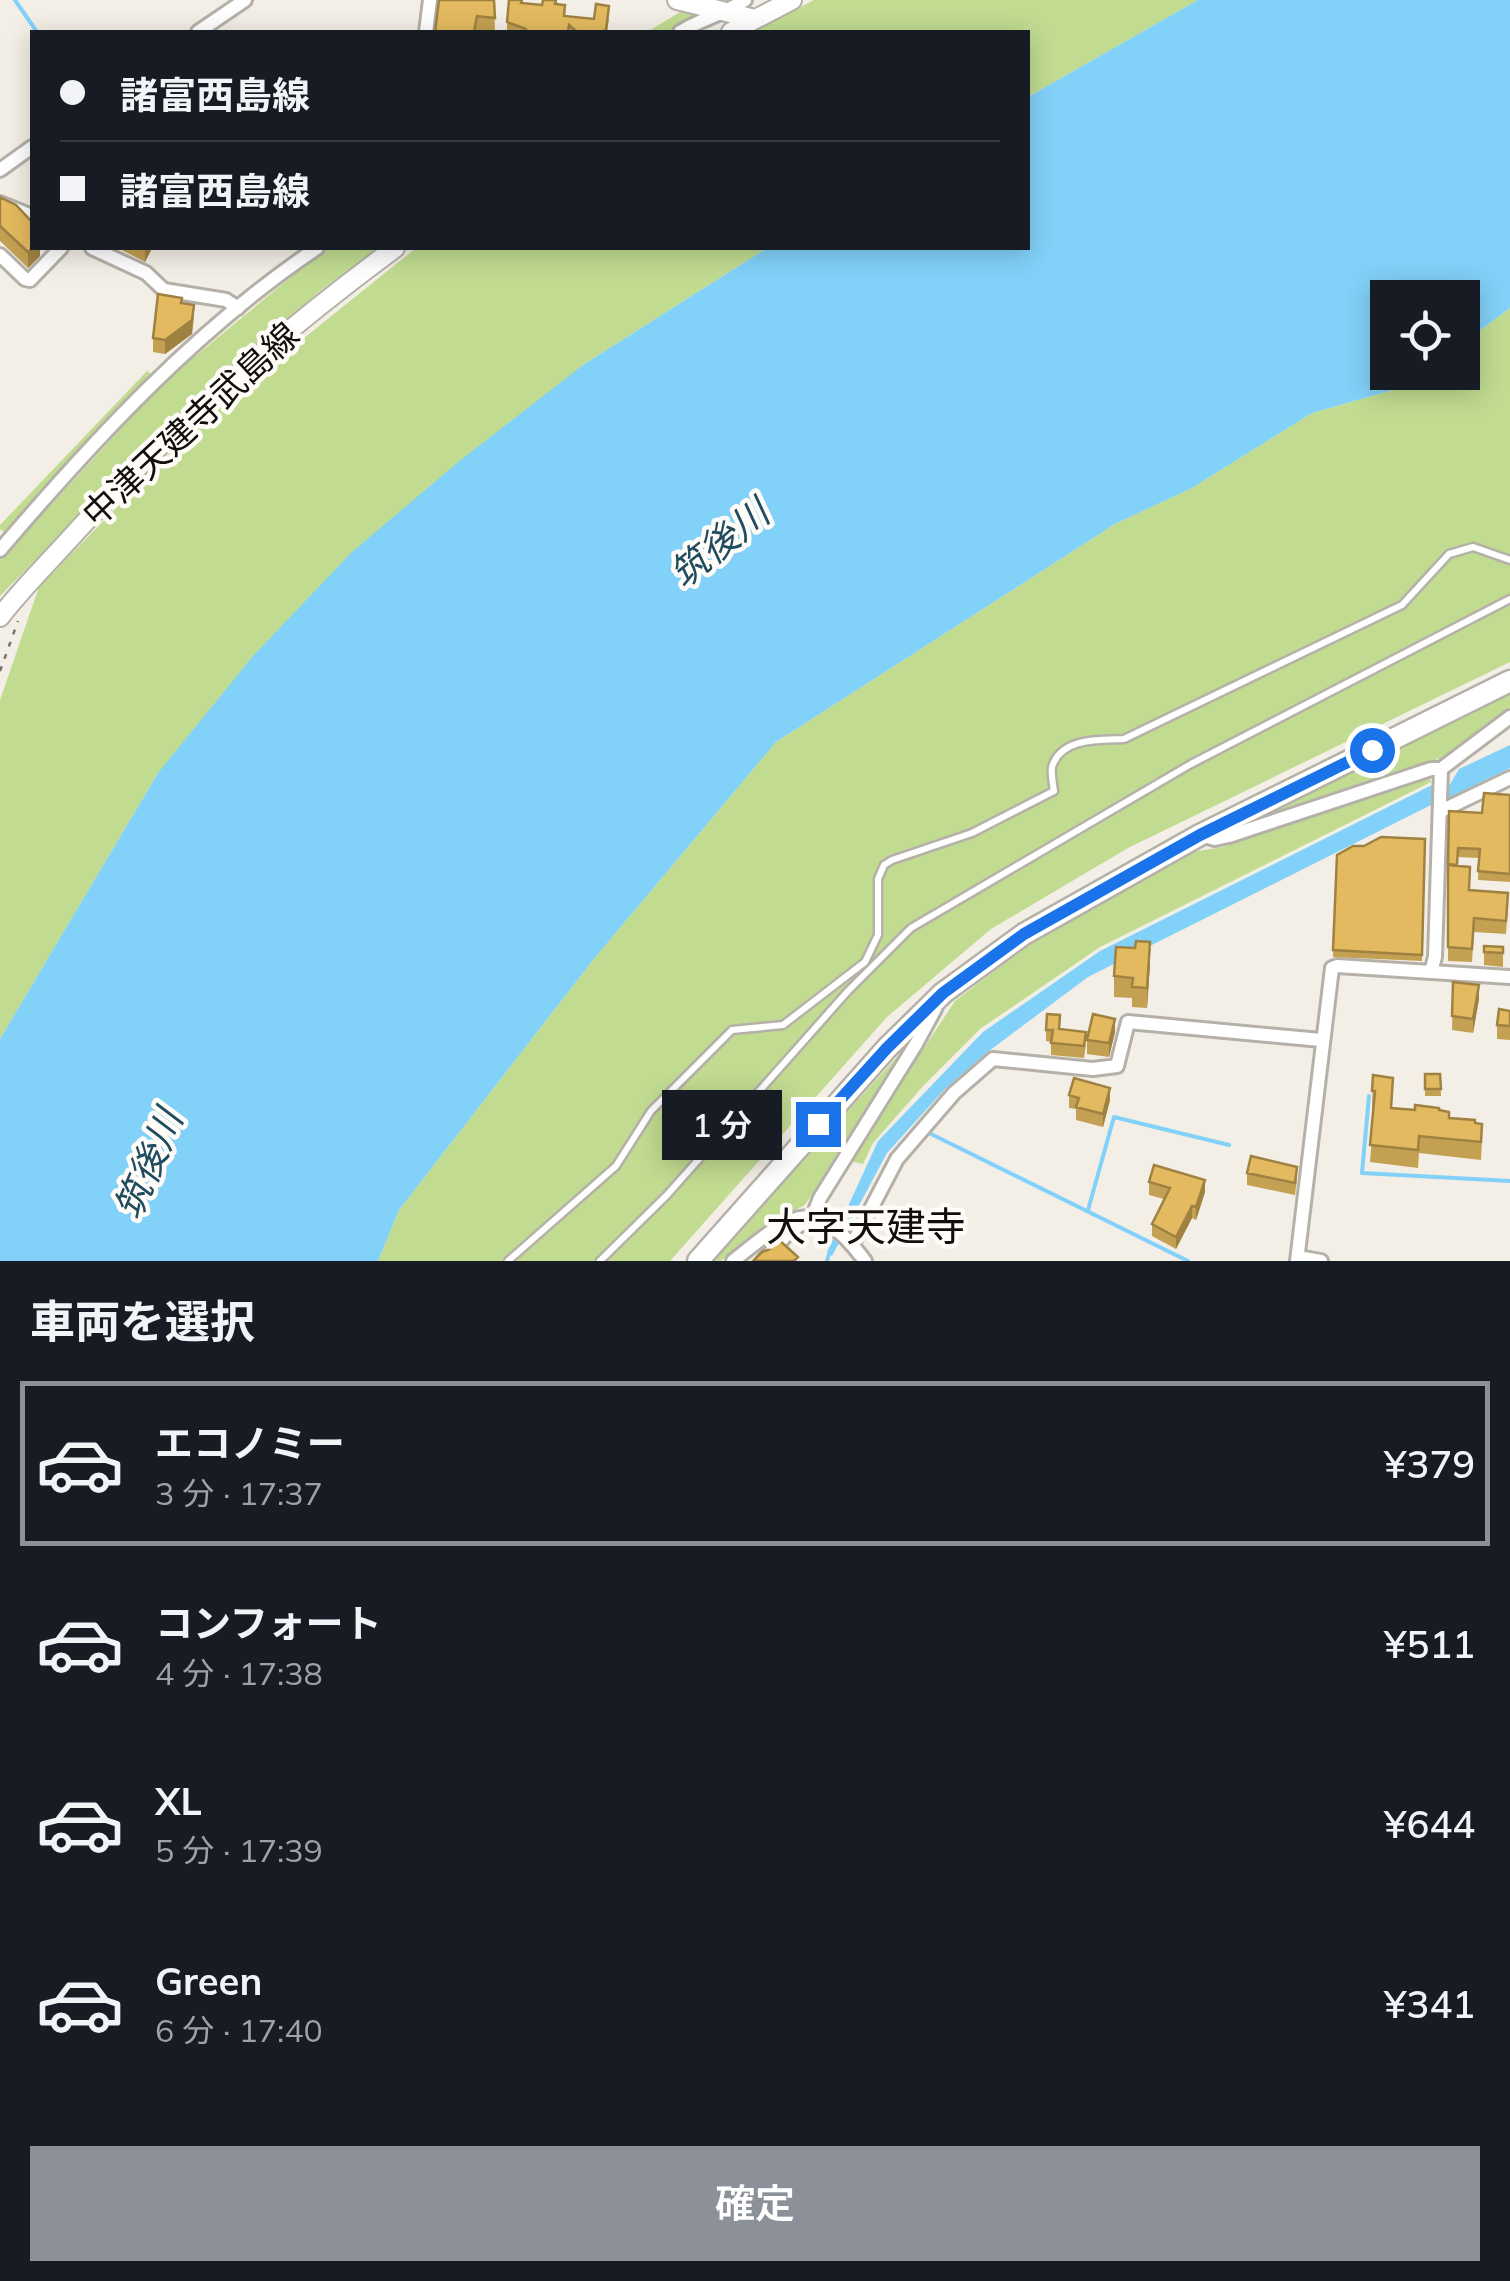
<!DOCTYPE html>
<html lang="ja">
<head>
<meta charset="utf-8">
<style>
	:root { --surface:#171b24; --page:#242831; --text:#f1f3f6; --muted:#9ea1a6; --line:#363941; --accent:#8c9099 }
	body { margin:0; font-family:Mulish,"Noto Sans JP",sans-serif; background:var(--page); color:var(--text); height:100vh; display:flex; flex-direction:column; font-size:38px; white-space:nowrap }
	* { box-sizing:border-box; margin:0 }
	p { font-size:32px; color:var(--muted) }
	.icon { flex:none; width:55px; height:55px; fill:none; stroke:currentColor; stroke-width:2; stroke-linecap:round; stroke-linejoin:round }
	.map { position:relative; height:1261px; overflow:hidden }
	.drawer { display:flex; flex-direction:column; background:var(--surface); flex:1 }
	.drawer>* { flex:none }
	.top-card { position:absolute; left:30px; top:30px; width:1000px; height:220px; border-radius:0px; box-shadow:0 5px 25px #0003; display:grid; align-content:center; height:220px; padding:0 30px; background:var(--surface) }
	.controls { position:absolute; left:1370px; top:280px; display:grid; gap:20px }
	.controls a { display:grid; place-items:center; width:110px; height:110px; border-radius:0px; background:var(--surface); box-shadow:0 5px 25px #0003; font-size:50px }
	.end { position:absolute; width:45px; height:45px; margin:-22px; border:12px solid #1a73e8; background:#fff; box-shadow:0 0 0 5px #fff }
	.from { border-radius:50% }
	.bubble { position:absolute; height:70px; border-radius:0px; background:var(--surface); box-shadow:0 5px 25px #0003; font-size:32px; font-weight:600; line-height:70px; text-align:center }
	.top-card b { display:flex; align-items:center; gap:35px; height:95px; font-size:38px }
	.top-card b+b { border-top:2px solid var(--line) }
	.top-card i { width:25px; height:25px; background:var(--text) }
	ul { padding:0; list-style:none }
	li { display:flex; align-items:center; gap:30px; height:165px; margin:0 20px 15px; padding:0 10px; border:5px solid transparent; border-radius:0px }
	li div { flex:1 }
	li b { display:block; font-size:38px }
	li em { font-style:normal; font-weight:600 }
	li.active { border-color:var(--accent) }
	li>.icon { width:90px; height:90px; stroke-width:1.5 }
	h2 { padding:0 30px; font-size:45px; line-height:120px }
	.primary-button { display:flex; gap:20px; margin-top:auto; padding:20px 30px }
	.primary-button a { flex:1; height:115px; border-radius:0px; background:var(--accent); color:#fff; font-size:40px; font-weight:600; line-height:115px; text-align:center }
	.map>svg:first-child { display:block }
	.green { fill:#c1dc91 }
	.water { fill:#82d1f9 }
	.lines { fill:none; stroke-linecap:round; stroke-linejoin:round }
	.stream { stroke:#82d1f9; stroke-width:4 }
	.service-casing { stroke:#b5b1a9; stroke-width:11 }
	.minor-casing { stroke:#b5b1a9; stroke-width:18 }
	.secondary-casing { stroke:#b5b1a9; stroke-width:22 }
	.primary-casing { stroke:#b5b1a9; stroke-width:25 }
	.path { stroke:#787570; stroke-width:2.5; stroke-dasharray:5 8; stroke-linecap:butt }
	.service { stroke:#fff; stroke-width:6 }
	.minor { stroke:#fff; stroke-width:12 }
	.secondary { stroke:#fff; stroke-width:18 }
	.primary { stroke:#fff; stroke-width:20 }
	.wall { fill:#c3a052 }
	.shaded-wall { fill:#9f8242 }
	.building { fill:#e3ba5f; stroke:#9f8242; stroke-width:2.5 }
	.route { stroke:#1a73e8; stroke-width:12 }
	.labels { text-anchor:middle; dominant-baseline:central; stroke-width:9; stroke-linejoin:round; paint-order:stroke }
	.street-label { font-size:35px; fill:#110f0d; stroke:#fffcf7 }
	.water-label { font-size:38px; font-style:italic; fill:#204c61; stroke:#fffcf7 }
	.quarter-label { font-size:40px; fill:#110f0d; stroke:#fffcf7 }
</style>
</head>
<body>
<div class="map">
<svg width="1510" height="1261" viewBox="0 0 1510 1261">
	<rect width="100%" height="100%" fill="#f3efe6"/>
	<!-- green -->
	<path class="green" d="M 814,0 L 1198,0 L 1028,97 L 1028,32 L 753,32 Z
		M 680,12 L 698,16 L 671,32 L 647,32 Z
		M 326,248 L 378,248 L 320,291 L 190,402 L 0,596 L 0,560 L 164,382 Z
		M 416,248 L 767,248 L 583,365 L 158,773 L 0,1039 L 0,700 L 39,587 L 202,420 Z
		M 1510,308 L 1510,662 L 1128,848 L 991,929 L 887,1017 L 670,1261 L 378,1261 L 399,1210 L 593,960 L 776,742 L 1115,524 L 1192,488 L 1312,413 L 1400,388 L 1421,373 L 1462,372 L 1463,343 Z
		M 147,371 L 154,376 L 5,533 L 0,529 L 0,525 Z
		M 1510,693 L 1510,710 L 1441,758 L 1236,829 Z
		M 1429,776 L 1431,782 L 1100,947 L 980,1029 L 925,1084 L 873,1143 L 863,1164 L 849,1161 L 955,1001 L 1032,942 L 1192,852 L 1223,847 Z
		M 908,1045 L 805,1205 L 763,1226 L 721,1261 L 711,1261 Z"/>
	<!-- water -->
	<path class="water" d="M 1198,0 L 1510,0 L 1510,308 L 1463,343 L 1462,298 L 1388,298 L 1388,372 L 1421,373 L 1400,388 L 1312,413 L 1192,488 L 1115,524 L 776,742 L 593,960 L 399,1210 L 378,1261 L 0,1261 L 0,1039 L 158,773 L 253,656 L 352,552 L 457,463 L 583,365 L 767,248 L 1028,248 L 1028,97 Z
		M 1510,745 L 1510,768 L 1449,798 L 1447,795 L 1438,797 L 1435,803 L 1088,977 L 989,1051 L 945,1089 L 887,1153 L 832,1256 L 827,1252 L 878,1141 L 983,1032 L 1100,951 L 1432,785 L 1437,789 L 1449,786 L 1459,769 Z"/>
	<g class="lines">
		<!-- stream -->
		<path class="stream" d="M 15,0 L 37,32
			M 1369,1096 L 1362,1173 L 1510,1181
			M 929,1133 L 1188,1261
			M 1088,1210 L 1114,1117 L 1229,1145
			M 827,1261 L 829,1254"/>
		<defs>
			<path id="service" d="M 508,1261 L 616,1166 L 651,1111 L 732,1030 L 783,1025 L 865,962 L 878,935 L 878,879 L 884,865 L 892,860 L 972,833 L 1054,791 C 1053,785 1051,773 1052,767 C 1061,737 1100,740 1124,739 L 1402,605 L 1449,554 L 1473,547 L 1510,560
				M 600,1261 L 667,1195 L 848,991 L 911,928 L 1191,764 L 1510,599"/>
			<path id="minor" d="M 198,32 L 245,0
				M 426,32 L 430,0
				M 680,32 C 701,19 724,14 745,0
				M 0,170 L 32,147
				M 0,203 L 32,216
				M 92,248 L 146,273 L 164,290 L 226,300 L 238,308
				M 0,255 L 25,279 L 30,280 L 61,248
				M 0,550 C 94,440 196,329 317,248
				M 1441,769 L 1510,717
				M 1441,811 L 1510,778
				M 1200,835 L 1215,839 L 1229,836 L 1431,769 L 1441,769 L 1435,957 L 1431,972
				M 852,1245 L 897,1159 L 954,1093 L 993,1059 L 1093,1069 L 1117,1066 L 1128,1022 L 1321,1040
				M 1298,1257 L 1321,1261
				M 733,1261 C 790,1216 812,1191 865,1261
				M 763,1261 L 788,1233 L 813,1216 L 820,1198 L 916,1044 L 935,1009
				M 1297,1261 L 1332,968 L 1337,966 L 1510,977"/>
			<path id="secondary" d="M 677,0 L 755,19
				M 731,32 L 792,0
				M 0,617 C 20,591 44,567 66,543 C 165,433 276,336 395,248"/>
			<path id="primary" d="M 698,1261 L 887,1048 L 943,993 L 1024,934 L 1200,835 L 1510,681"/>
		</defs>
		<!-- service casing -->
		<use href="#service" class="service-casing"/>
		<!-- minor casing -->
		<use href="#minor" class="minor-casing"/>
		<!-- secondary casing -->
		<use href="#secondary" class="secondary-casing"/>
		<!-- primary casing -->
		<use href="#primary" class="primary-casing"/>
		<!-- path -->
		<path class="path" d="M 0,671 L 18,621"/>
		<!-- service -->
		<use href="#service" class="service"/>
		<!-- minor -->
		<use href="#minor" class="minor"/>
		<!-- secondary -->
		<use href="#secondary" class="secondary"/>
		<!-- primary -->
		<use href="#primary" class="primary"/>
	</g>
	<!-- wall -->
	<path class="wall" d="M 438,0 L 494,0 L 495,32 L 477,32 L 439,11 Z
		M 543,0 L 557,0 L 557,4 L 565,16 L 609,19 L 607,32 L 507,32 L 507,22 L 523,3 L 542,5 Z
		M 0,197 L 40,248 L 40,256 L 28,268 L 0,241 Z
		M 118,248 L 152,248 L 145,262 Z
		M 182,303 L 194,318 L 192,334 L 165,354 L 153,352 L 153,338 Z
		M 1510,795 L 1510,882 L 1478,880 L 1479,858 L 1458,857 L 1457,866 L 1469,890 L 1508,906 L 1506,934 L 1474,932 L 1472,962 L 1448,961 L 1449,811 L 1482,813 Z
		M 1425,839 L 1422,961 L 1333,957 L 1337,855 L 1364,846 Z
		M 1484,946 L 1503,947 L 1503,967 L 1484,965 Z
		M 1150,963 L 1147,1008 L 1132,1007 L 1132,998 L 1114,997 L 1114,976 Z
		M 1453,982 L 1479,999 L 1473,1033 L 1452,1030 Z
		M 1510,1011 L 1510,1040 L 1497,1039 L 1497,1025 Z
		M 1060,1029 L 1086,1044 L 1084,1058 L 1051,1055 L 1051,1042 L 1046,1041 L 1046,1030 Z
		M 1115,1032 L 1109,1057 L 1087,1054 L 1087,1040 Z
		M 1425,1074 L 1440,1074 L 1441,1096 L 1425,1096 Z
		M 1373,1075 L 1392,1108 L 1439,1110 L 1449,1118 L 1475,1123 L 1482,1141 L 1481,1160 L 1419,1153 L 1418,1168 L 1370,1162 L 1374,1108 L 1372,1108 Z
		M 1069,1095 L 1110,1100 L 1103,1127 L 1076,1120 L 1076,1109 L 1069,1108 Z
		M 1247,1173 L 1297,1179 L 1295,1195 L 1247,1185 Z
		M 1149,1182 L 1205,1192 L 1196,1220 L 1192,1218 L 1176,1249 L 1152,1236 L 1152,1224 L 1164,1199 L 1149,1195 Z"/>
	<!-- shaded-wall -->
	<path class="shaded-wall" d="M 33,248 L 40,248 L 40,256 L 28,268 L 28,252 Z
		M 146,248 L 152,248 L 145,262 L 145,249 Z
		M 194,305 L 192,334 L 165,354 L 165,340 Z
		M 1150,942 L 1150,963 L 1147,1008 L 1147,988 Z
		M 1479,985 L 1479,999 L 1473,1033 L 1473,1019 Z
		M 1115,1019 L 1115,1032 L 1109,1057 L 1109,1043 Z
		M 1110,1088 L 1110,1100 L 1103,1127 L 1103,1114 Z
		M 1205,1180 L 1205,1192 L 1196,1220 L 1196,1207 Z
		M 1192,1206 L 1192,1218 L 1176,1249 L 1176,1237 Z"/>
	<!-- building -->
	<path class="building" d="M 439,0 L 494,0 L 495,18 L 477,16 L 474,32 L 435,32 Z
		M 509,0 L 522,0 L 521,3 L 542,5 L 543,0 L 556,0 L 555,4 L 565,5 L 564,16 L 594,19 L 596,4 L 609,6 L 606,30 L 601,32 L 577,32 L 569,25 L 568,32 L 525,32 L 526,29 L 507,22 Z
		M 0,197 L 16,205 L 32,222 L 33,248 L 28,252 L 0,226 Z
		M 158,294 L 182,298 L 181,303 L 194,305 L 192,320 L 165,340 L 153,338 Z
		M 1484,793 L 1510,795 L 1510,874 L 1478,871 L 1480,849 L 1458,848 L 1457,865 L 1448,864 L 1449,811 L 1482,813 Z
		M 1381,837 L 1425,839 L 1422,955 L 1333,950 L 1337,855 L 1353,846 L 1364,846 Z
		M 1448,865 L 1470,867 L 1469,890 L 1508,893 L 1506,921 L 1474,918 L 1472,949 L 1448,947 Z
		M 1136,941 L 1150,942 L 1147,988 L 1132,987 L 1133,978 L 1114,976 L 1116,947 L 1135,948 Z
		M 1484,946 L 1503,947 L 1503,953 L 1484,952 Z
		M 1453,982 L 1479,985 L 1473,1019 L 1452,1016 Z
		M 1499,1009 L 1510,1011 L 1510,1026 L 1497,1025 Z
		M 1047,1014 L 1060,1015 L 1059,1029 L 1086,1032 L 1084,1046 L 1051,1043 L 1053,1030 L 1046,1030 Z
		M 1093,1014 L 1115,1019 L 1109,1043 L 1087,1040 Z
		M 1425,1074 L 1440,1074 L 1441,1089 L 1425,1089 Z
		M 1373,1075 L 1393,1078 L 1391,1108 L 1415,1110 L 1415,1105 L 1439,1108 L 1439,1110 L 1449,1112 L 1449,1118 L 1475,1120 L 1475,1123 L 1482,1124 L 1481,1142 L 1419,1136 L 1418,1150 L 1370,1145 L 1375,1091 L 1372,1091 Z
		M 1074,1078 L 1110,1088 L 1103,1114 L 1076,1107 L 1079,1098 L 1069,1095 Z
		M 1251,1156 L 1297,1167 L 1295,1183 L 1247,1173 Z
		M 1154,1165 L 1205,1180 L 1196,1207 L 1192,1206 L 1176,1237 L 1152,1224 L 1170,1188 L 1149,1182 Z
		M 778,1239 L 798,1257 L 794,1261 L 753,1261 L 762,1252 L 770,1249 Z"/>
	<g class="lines">
		<!-- route -->
		<path class="route" d="M 818,1124 L 887,1048 L 943,993 L 1024,934 L 1200,835 L 1372,750"/>
	</g>
	<g class="labels">
		<!-- street labels -->
		<g class="street-label">
			<text transform="translate(190 424) rotate(-43)">中津天建寺武島線</text>
		</g>
		<!-- water labels -->
		<g class="water-label">
			<text transform="translate(719 543) rotate(-39)">筑後川</text>
			<text transform="translate(148 1164) rotate(-67)">筑後川</text>
		</g>
		<!-- quarter labels -->
		<g class="quarter-label">
			<text x="866" y="1226">大字天建寺</text>
		</g>
	</g>
</svg>
<div class="controls">
<a><svg class="icon" aria-label="locate" viewBox="0 0 24 24"><circle cx="12" cy="12" r="6"/><path d="M12 2v4M12 18v4M2 12h4M18 12h4"/></svg></a>
</div>
<i class="end from" style="left:1372px;top:750px"></i>
<i class="end" style="left:818px;top:1124px"></i>
<div class="bubble" style="left:662px;top:1090px;width:120px">1 分</div>
<div class="top-card">
<b><i class="from"></i>諸富西島線</b>
<b><i></i>諸富西島線</b>
</div>
</div>
<section class="drawer">
<h2>車両を選択</h2>
<ul>
<li class="active"><svg class="icon" aria-label="car" viewBox="0 0 24 24"><path d="M5 17H2v-5l4-1 3-4h7l3 4 3 1v5h-3M9 17h6M6 11h13"/><circle cx="7" cy="17" r="2"/><circle cx="17" cy="17" r="2"/></svg><div><b>エコノミー</b><p>3 分 · 17:37</p></div><em>¥379</em></li>
<li><svg class="icon" aria-label="car" viewBox="0 0 24 24"><path d="M5 17H2v-5l4-1 3-4h7l3 4 3 1v5h-3M9 17h6M6 11h13"/><circle cx="7" cy="17" r="2"/><circle cx="17" cy="17" r="2"/></svg><div><b>コンフォート</b><p>4 分 · 17:38</p></div><em>¥511</em></li>
<li><svg class="icon" aria-label="car" viewBox="0 0 24 24"><path d="M5 17H2v-5l4-1 3-4h7l3 4 3 1v5h-3M9 17h6M6 11h13"/><circle cx="7" cy="17" r="2"/><circle cx="17" cy="17" r="2"/></svg><div><b>XL</b><p>5 分 · 17:39</p></div><em>¥644</em></li>
<li><svg class="icon" aria-label="car" viewBox="0 0 24 24"><path d="M5 17H2v-5l4-1 3-4h7l3 4 3 1v5h-3M9 17h6M6 11h13"/><circle cx="7" cy="17" r="2"/><circle cx="17" cy="17" r="2"/></svg><div><b>Green</b><p>6 分 · 17:40</p></div><em>¥341</em></li>
</ul>
<div class="primary-button"><a>確定</a></div>
</section>
</body>
</html>
